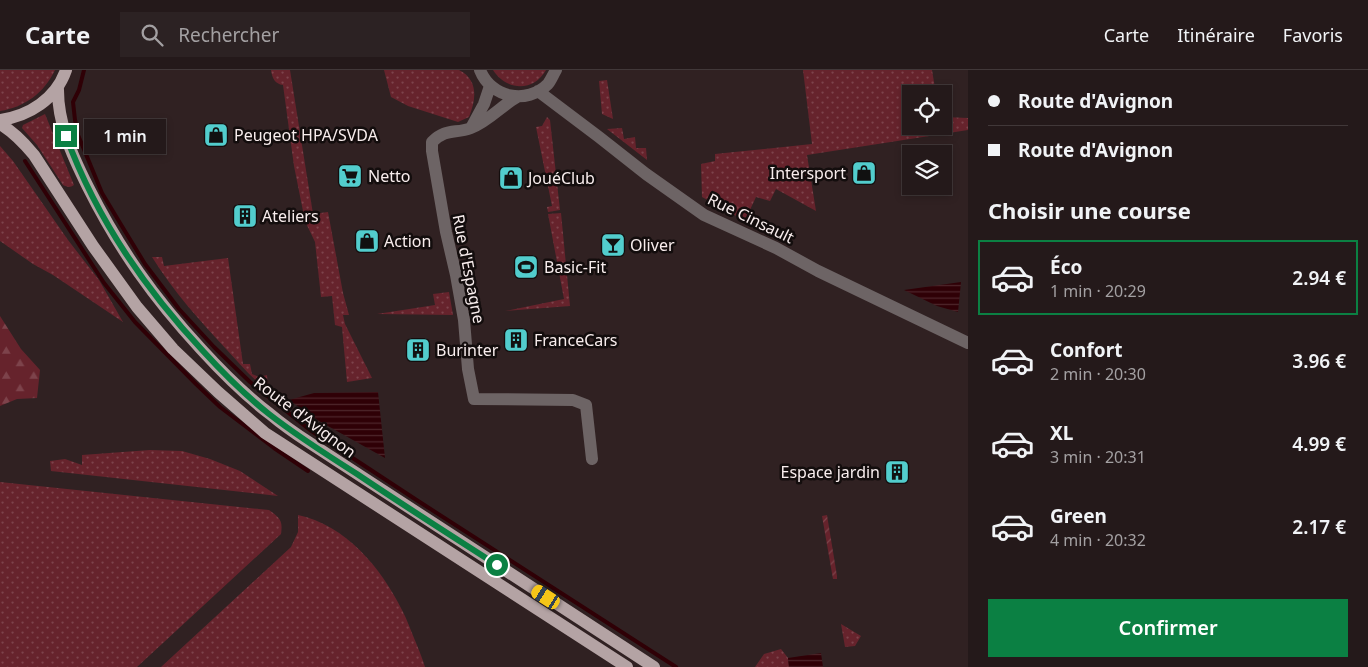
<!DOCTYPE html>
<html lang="fr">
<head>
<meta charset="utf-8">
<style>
	:root { --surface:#24191a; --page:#2c2223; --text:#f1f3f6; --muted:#a3a0a2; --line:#413839; --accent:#0b8043 }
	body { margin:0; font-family:"Noto Sans",sans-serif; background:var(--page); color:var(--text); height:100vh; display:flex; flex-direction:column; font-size:19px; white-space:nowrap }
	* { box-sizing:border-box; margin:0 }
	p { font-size:16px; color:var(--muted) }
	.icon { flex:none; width:28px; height:28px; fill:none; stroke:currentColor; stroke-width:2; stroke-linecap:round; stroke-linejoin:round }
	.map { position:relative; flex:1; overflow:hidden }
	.side { display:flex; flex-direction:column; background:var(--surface); width:400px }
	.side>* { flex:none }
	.guide { display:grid; align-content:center; height:110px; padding:0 20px; background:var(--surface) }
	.buttons { position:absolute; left:902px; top:15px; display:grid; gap:10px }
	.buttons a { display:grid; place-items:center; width:50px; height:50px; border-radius:0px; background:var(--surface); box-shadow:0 2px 8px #0003,0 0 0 1px var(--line); font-size:25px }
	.end { position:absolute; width:22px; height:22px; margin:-11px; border:6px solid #0b8043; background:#fff; box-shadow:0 0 0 2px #fff }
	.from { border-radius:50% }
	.bubble { position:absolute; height:35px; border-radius:0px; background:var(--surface); box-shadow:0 2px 8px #0003,0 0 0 1px var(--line); font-size:16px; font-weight:600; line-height:35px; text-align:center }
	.car { position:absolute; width:15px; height:30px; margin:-15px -8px; border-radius:6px; box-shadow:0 0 4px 1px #0007; background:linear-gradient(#f5c518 24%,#345 0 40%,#f5c518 0 76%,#345 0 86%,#f5c518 0) }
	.guide b { display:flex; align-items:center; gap:18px; height:48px; font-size:19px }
	.guide b+b { border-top:1px solid var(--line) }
	.guide i { width:12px; height:12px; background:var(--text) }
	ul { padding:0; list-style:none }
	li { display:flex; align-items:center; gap:15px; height:75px; margin:0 10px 8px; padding:0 10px; border:2px solid transparent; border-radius:0px }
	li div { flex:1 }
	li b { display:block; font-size:19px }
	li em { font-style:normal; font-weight:600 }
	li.active { border-color:var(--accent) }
	li>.icon { width:45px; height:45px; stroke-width:1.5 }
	h2 { padding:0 20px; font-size:22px; line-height:60px }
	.button { display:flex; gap:10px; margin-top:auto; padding:10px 20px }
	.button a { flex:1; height:58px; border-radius:0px; background:var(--accent); color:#fff; font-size:20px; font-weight:600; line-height:58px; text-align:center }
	header { display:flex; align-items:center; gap:30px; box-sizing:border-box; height:70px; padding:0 25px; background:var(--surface); border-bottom:1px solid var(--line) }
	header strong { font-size:24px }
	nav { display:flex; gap:28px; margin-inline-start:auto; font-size:18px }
	.search { width:350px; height:45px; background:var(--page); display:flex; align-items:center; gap:12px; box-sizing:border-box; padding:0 18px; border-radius:0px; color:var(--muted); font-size:19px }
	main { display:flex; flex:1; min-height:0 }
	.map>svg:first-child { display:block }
	.grass { fill:url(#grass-dots) }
	.forest { fill:url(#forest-firs) }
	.garden { fill:url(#garden-furrows) }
	.water { fill:url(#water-rules) }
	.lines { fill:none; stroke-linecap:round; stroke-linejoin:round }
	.stream { stroke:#2f0006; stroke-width:4 }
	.minor { stroke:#6d6465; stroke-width:12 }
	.major { stroke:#b4a3a4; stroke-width:12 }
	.route { stroke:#0b8043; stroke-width:6 }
	.labels { text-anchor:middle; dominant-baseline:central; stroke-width:5; stroke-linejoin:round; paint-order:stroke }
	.poi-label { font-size:16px; fill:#f8eded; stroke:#130d0d; text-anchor:start }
	.street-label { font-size:16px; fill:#f8eded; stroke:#130d0d }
</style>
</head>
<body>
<header>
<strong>Carte</strong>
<div class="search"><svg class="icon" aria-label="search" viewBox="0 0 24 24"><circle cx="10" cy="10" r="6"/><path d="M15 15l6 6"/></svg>Rechercher</div>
<nav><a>Carte</a><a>Itinéraire</a><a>Favoris</a></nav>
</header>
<main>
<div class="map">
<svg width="968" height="597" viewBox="0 0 968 597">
	<defs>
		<pattern id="grass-dots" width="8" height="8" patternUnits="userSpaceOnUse" patternTransform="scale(1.25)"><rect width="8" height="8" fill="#66232c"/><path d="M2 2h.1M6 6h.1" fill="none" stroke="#7d434b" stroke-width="1.8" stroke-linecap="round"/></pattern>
		<pattern id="forest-firs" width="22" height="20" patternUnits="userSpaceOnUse" patternTransform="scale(1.25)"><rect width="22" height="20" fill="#66232c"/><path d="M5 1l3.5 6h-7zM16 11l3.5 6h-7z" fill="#7d434b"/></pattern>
		<pattern id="garden-furrows" width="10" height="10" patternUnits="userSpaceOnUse" patternTransform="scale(1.25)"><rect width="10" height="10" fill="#66232c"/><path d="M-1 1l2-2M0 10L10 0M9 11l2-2" fill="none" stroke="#7d434b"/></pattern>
		<pattern id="water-rules" width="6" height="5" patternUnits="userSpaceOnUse" patternTransform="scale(1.25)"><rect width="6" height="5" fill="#2f0006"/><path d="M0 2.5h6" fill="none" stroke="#4e262b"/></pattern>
	</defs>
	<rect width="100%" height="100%" fill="#302122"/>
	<!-- grass -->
	<path class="grass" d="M 0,0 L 55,0 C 44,23 25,37 0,41 Z
		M 271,0 L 290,0 L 313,144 L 328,142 L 343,223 L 349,245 L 343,245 L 345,254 L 372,308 L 347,312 L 342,257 L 335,255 L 332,226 L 321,227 L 315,172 L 305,151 L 294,96 L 283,15 C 275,14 272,8 271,0 Z
		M 384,0 L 459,0 C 479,10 476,30 469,47 L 458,52 L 408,36 L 391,27 Z
		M 493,0 L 546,0 C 534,22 506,21 493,0 Z
		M 803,0 L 932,0 L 936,24 L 911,24 L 911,56 L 944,56 L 944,47 L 968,48 L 968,60 L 807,85 L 816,141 L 776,119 L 770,131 L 756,127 L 749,142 L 764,155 L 749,153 L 702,127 L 701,94 L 715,91 L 715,84 L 812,74 Z
		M 607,10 L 613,49 L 602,44 L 599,11 Z
		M 45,44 L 74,115 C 70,118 67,117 63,115 L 37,75 L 22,58 L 23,55 Z
		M 547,47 L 550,50 L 560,140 L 548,142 L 547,137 L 552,136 L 536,57 L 542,56 Z
		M 622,58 L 624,69 L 635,67 L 636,78 L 646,78 L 647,90 L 607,59 Z
		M 0,76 L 13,91 L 68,170 L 99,210 L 123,252 L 53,205 L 33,194 L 0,171 Z
		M 561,143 L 570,236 L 505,241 L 564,229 L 548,144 Z
		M 152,187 L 162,187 L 164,196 L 228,188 L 243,294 L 250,294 L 252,304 L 259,307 L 267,305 L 268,320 C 252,309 240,294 227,280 C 200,251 173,221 152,187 Z
		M 449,222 L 453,245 L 377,244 L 435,235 L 433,224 Z
		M 150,380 L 182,381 L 210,389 L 240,401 L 278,426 L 51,401 L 50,391 L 65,389 L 82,395 L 82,385 Z
		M 0,412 L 269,440 C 280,448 283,450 281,464 L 137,597 L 0,597 Z
		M 298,445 C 346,455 381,498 402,540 C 407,549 410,559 414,568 C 418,578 422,587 425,597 L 161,597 L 291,477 L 298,462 Z
		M 841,554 L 861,566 L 855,576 L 845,577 Z
		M 781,579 L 788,588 L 789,597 L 755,597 L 764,584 Z"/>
	<!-- forest -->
	<path class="forest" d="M 0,246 L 21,279 L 40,300 L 37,328 L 17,329 L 0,336 Z"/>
	<!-- garden -->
	<path class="garden" d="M 827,445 L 837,506 L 837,509 L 833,509 L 822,446 Z"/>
	<!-- water -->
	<path class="water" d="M 961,212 L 958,242 L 937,236 L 904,220 Z
		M 378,322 L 385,388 L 319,351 L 289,330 L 314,323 Z
		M 821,583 L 823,597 L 789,597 L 788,588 Z"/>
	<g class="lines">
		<!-- stream -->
		<path class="stream" d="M 84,0 L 79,20 L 73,32 L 75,50 L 78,65 L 102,123 L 120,153 L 145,194 L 179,239 L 214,277 L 250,312 L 310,360 L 415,429 L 676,597
			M 25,91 L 104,213 L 135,252 L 196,314 L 220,337 L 274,378 L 308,401"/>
		<!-- minor -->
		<path class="minor" d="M 480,0 C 491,28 527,35 548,14 C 551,10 553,5 556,0
			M 538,21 L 599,67 L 646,104 L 704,145 L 776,178 L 818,201 L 968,273
			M 517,27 C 501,36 489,51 471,58 C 455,64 446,58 432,72 L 432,81 L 446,162 L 456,205 L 464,250 L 468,299 L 474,329 L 573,330 L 586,335 L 592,389
			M 471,58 L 484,34 L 490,16"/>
		<!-- major -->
		<path class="major" d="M 58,16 C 57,53 72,85 88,117 C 119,179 154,228 201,279 C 222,302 245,325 270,344 C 283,355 296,364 310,373 L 654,597
			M 0,50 C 29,46 56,29 66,0
			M 0,54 C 14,62 24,73 34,85 L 93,176 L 137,237 L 173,279 L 218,322 L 265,363 L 627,597"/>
	</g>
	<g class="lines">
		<!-- route -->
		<path class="route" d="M 66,66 C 96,148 144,218 203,281 C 224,304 245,325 269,344 C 297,366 327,385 357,404 C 403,435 450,465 497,495"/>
	</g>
	<!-- icons -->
	<defs>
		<symbol id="shop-square" viewBox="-11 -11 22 22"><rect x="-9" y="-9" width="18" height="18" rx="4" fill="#52cdcd" stroke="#130d0d"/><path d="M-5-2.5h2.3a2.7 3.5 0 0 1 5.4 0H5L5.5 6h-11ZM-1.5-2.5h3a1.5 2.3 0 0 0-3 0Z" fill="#111"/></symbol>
		<symbol id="supermarket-square" viewBox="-11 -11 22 22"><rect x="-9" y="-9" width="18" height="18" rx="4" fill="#52cdcd" stroke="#130d0d"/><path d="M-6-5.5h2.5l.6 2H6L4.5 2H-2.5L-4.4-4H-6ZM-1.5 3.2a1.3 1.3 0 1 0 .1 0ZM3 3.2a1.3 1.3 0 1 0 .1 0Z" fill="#111"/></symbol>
		<symbol id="building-square" viewBox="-11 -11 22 22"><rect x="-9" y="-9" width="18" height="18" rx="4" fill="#52cdcd" stroke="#130d0d"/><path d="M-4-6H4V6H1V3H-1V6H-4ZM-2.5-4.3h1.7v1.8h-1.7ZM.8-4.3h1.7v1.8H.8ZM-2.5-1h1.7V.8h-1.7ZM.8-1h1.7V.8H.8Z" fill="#111"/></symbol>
		<symbol id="bar-square" viewBox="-11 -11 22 22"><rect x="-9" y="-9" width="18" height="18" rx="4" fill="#52cdcd" stroke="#130d0d"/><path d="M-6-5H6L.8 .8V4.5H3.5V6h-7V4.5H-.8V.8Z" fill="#111"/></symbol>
		<symbol id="stadium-square" viewBox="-11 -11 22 22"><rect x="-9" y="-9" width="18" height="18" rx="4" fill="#52cdcd" stroke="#130d0d"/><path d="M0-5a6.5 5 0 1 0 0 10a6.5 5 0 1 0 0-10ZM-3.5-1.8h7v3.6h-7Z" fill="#111"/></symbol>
	</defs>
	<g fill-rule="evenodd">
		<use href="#shop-square" x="202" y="51" width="28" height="28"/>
		<use href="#shop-square" x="850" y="89" width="28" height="28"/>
		<use href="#supermarket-square" x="336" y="92" width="28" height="28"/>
		<use href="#shop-square" x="497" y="94" width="28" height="28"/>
		<use href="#building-square" x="231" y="132" width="28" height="28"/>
		<use href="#shop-square" x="353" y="157" width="28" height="28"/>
		<use href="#bar-square" x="599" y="161" width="28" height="28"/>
		<use href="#stadium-square" x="512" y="183" width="28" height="28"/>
		<use href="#building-square" x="502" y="256" width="28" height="28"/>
		<use href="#building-square" x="404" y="266" width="28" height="28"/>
		<use href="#building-square" x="883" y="388" width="28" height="28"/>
	</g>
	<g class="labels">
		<!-- poi labels -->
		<g class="poi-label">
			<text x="234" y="65">Peugeot HPA/SVDA</text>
			<text x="846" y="103" text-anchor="end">Intersport</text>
			<text x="368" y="106">Netto</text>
			<text x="528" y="108">JouéClub</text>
			<text x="262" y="146">Ateliers</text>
			<text x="384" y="171">Action</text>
			<text x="630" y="175">Oliver</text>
			<text x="544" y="197">Basic-Fit</text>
			<text x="534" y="270">FranceCars</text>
			<text x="436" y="280">Burinter</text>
			<text x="880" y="402" text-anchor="end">Espace jardin</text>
		</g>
		<!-- street labels -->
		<g class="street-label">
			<text transform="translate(751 148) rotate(26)">Rue Cinsault</text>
			<text transform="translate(469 199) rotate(79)">Rue d'Espagne</text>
			<text transform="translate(305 347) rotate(37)">Route d'Avignon</text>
		</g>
	</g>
</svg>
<div class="buttons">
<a><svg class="icon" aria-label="locate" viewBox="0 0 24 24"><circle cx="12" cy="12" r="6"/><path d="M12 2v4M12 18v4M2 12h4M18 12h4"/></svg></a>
<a><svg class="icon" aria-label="layers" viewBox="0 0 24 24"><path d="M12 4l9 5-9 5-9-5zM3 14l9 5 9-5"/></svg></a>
</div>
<i class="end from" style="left:497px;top:495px"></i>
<i class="end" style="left:66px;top:66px"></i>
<div class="bubble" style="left:84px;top:49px;width:82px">1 min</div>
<i class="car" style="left:546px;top:527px;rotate:303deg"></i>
</div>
<section class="side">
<div class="guide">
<b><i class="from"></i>Route d'Avignon</b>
<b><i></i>Route d'Avignon</b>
</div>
<h2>Choisir une course</h2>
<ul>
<li class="active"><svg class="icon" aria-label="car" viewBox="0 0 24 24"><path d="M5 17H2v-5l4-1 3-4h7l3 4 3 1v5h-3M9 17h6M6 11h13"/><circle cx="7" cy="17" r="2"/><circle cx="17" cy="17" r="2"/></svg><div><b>Éco</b><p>1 min · 20:29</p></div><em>2.94 €</em></li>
<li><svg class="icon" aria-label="car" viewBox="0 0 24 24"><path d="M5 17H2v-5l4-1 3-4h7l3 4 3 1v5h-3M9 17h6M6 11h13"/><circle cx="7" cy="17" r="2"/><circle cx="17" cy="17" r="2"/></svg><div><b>Confort</b><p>2 min · 20:30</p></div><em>3.96 €</em></li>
<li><svg class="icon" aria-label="car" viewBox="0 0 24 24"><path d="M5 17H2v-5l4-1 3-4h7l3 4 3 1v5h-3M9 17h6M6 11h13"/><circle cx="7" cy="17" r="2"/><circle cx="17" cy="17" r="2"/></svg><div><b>XL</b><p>3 min · 20:31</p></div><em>4.99 €</em></li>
<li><svg class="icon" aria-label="car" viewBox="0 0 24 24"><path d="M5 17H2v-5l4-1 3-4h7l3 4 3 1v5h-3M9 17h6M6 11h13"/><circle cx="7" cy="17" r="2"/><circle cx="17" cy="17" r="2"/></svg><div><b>Green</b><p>4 min · 20:32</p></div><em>2.17 €</em></li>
</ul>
<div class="button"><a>Confirmer</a></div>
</section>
</main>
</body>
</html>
